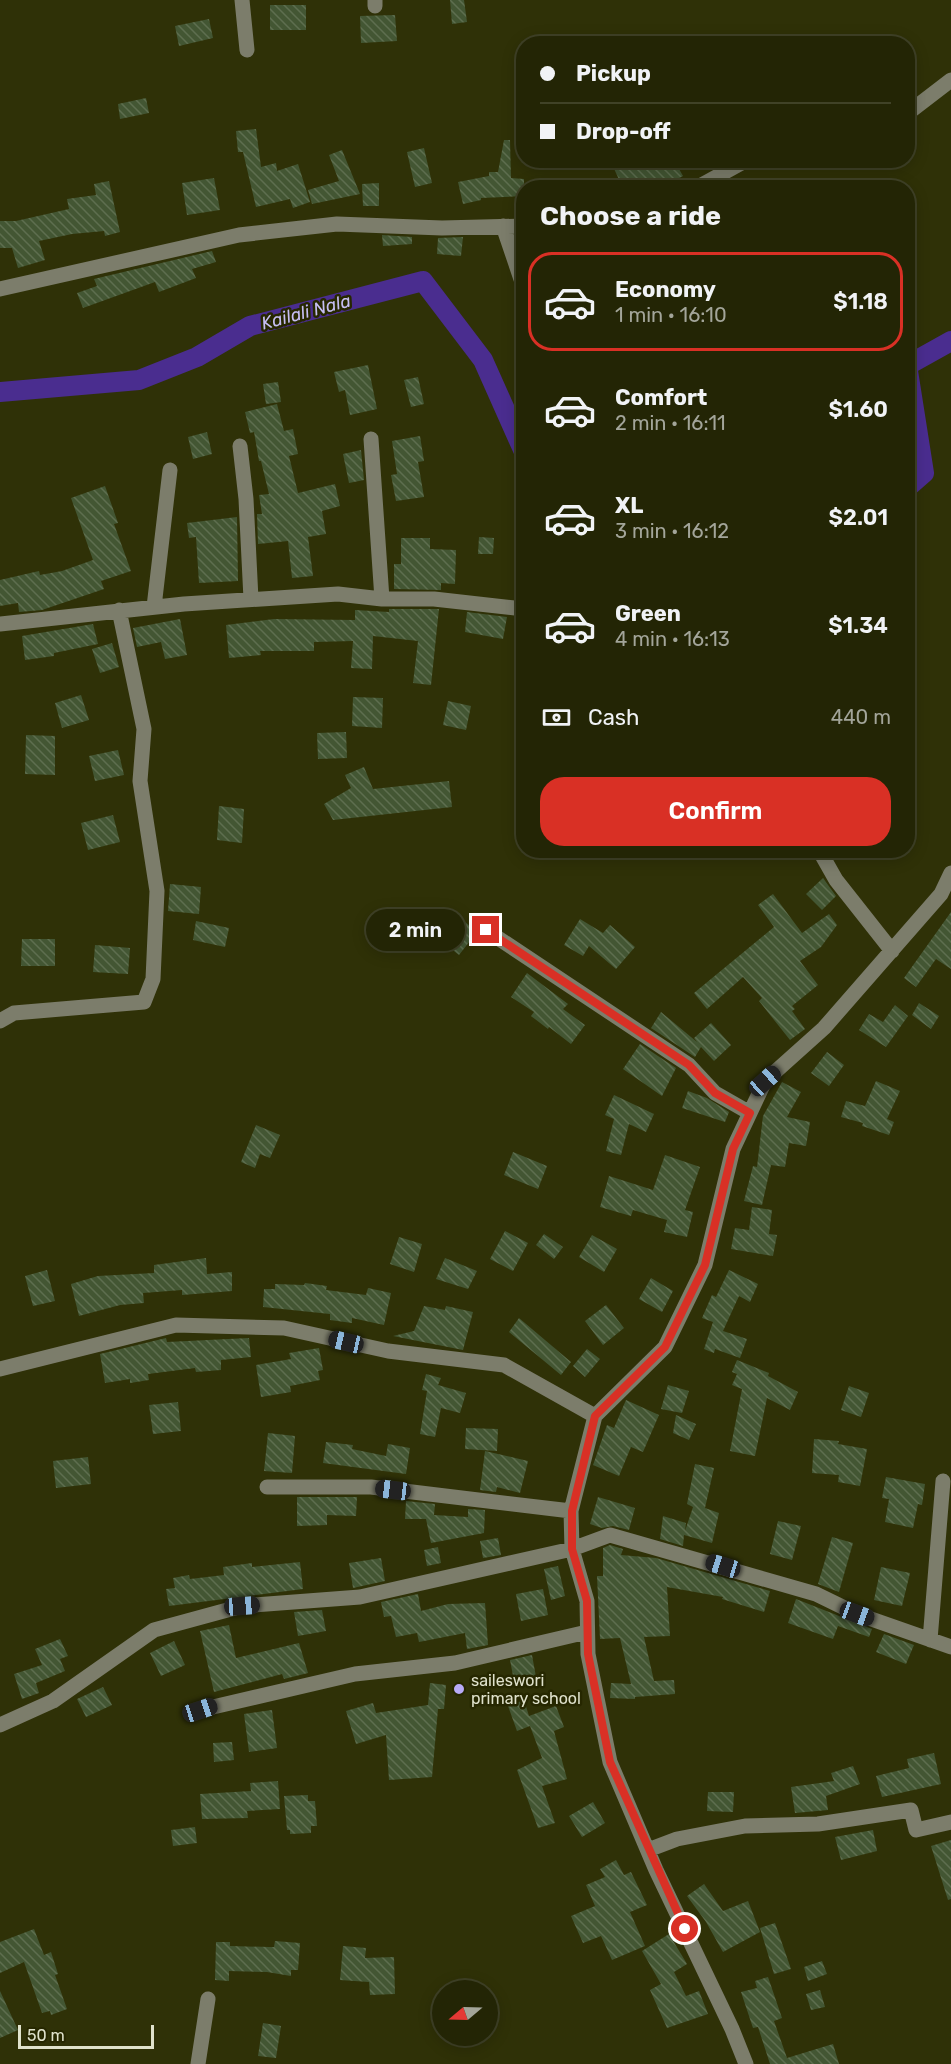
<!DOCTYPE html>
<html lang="en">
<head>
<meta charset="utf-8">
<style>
	:root { --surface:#232505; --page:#2b2d0f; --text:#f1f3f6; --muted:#a3a59a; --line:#404227; --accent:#d93025 }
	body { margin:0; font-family:Rubik,sans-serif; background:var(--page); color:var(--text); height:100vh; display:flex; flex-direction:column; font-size:22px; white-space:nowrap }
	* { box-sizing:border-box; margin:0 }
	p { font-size:20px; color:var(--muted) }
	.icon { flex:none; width:33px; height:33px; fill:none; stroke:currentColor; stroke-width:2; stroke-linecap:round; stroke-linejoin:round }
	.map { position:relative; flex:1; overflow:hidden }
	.sheet { position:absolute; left:516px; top:180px; width:399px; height:678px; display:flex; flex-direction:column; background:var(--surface); border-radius:24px; box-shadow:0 3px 15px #0003,0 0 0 2px var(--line) }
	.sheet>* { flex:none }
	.guide { position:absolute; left:516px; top:36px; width:399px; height:132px; border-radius:24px; box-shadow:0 3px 15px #0003,0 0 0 2px var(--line); display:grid; align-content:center; height:132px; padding:0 24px; background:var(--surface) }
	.needle { width:39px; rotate:251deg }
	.buttons { position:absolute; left:432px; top:1980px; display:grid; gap:12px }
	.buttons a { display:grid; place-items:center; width:66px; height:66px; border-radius:50%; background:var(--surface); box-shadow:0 3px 15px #0003,0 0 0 2px var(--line); font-size:30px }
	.scale { position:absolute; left:18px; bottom:15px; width:136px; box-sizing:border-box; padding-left:6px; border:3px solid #e0e2cc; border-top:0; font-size:16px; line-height:21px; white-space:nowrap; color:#e0e2cc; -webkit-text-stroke:4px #262700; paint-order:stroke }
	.end { position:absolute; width:27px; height:27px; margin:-14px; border:8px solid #d93025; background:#fff; box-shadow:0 0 0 3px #fff }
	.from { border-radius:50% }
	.bubble { position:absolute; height:42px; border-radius:21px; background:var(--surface); box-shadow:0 3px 15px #0003,0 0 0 2px var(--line); font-size:20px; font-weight:600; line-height:42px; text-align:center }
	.car { position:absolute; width:18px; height:36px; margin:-18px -9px; border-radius:8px; box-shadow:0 0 4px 2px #0007; background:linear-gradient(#222 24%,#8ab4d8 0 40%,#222 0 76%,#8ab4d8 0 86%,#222 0) }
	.guide b { display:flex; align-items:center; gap:21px; height:57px; font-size:22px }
	.guide b+b { border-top:2px solid var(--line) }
	.guide i { width:15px; height:15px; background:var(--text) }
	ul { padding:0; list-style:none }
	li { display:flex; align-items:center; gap:18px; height:99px; margin:0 12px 9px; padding:0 12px; border:3px solid transparent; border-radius:24px }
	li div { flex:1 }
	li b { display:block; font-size:22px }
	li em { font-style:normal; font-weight:600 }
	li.on { border-color:var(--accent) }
	li>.icon { width:54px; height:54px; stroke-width:1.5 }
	h2 { padding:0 24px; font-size:27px; line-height:72px }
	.pay { display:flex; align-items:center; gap:15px; height:66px; padding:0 24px; font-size:22px }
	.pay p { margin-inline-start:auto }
	.action { display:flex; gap:12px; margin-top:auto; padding:12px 24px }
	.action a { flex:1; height:69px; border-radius:24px; background:var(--accent); color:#fff; font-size:24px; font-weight:600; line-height:69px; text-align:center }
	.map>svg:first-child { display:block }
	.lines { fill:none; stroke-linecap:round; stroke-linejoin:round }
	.canal { stroke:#4a2d8f; stroke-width:20 }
	.building { fill:url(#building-back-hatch) }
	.minor { stroke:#7c7d6b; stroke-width:15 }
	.route { stroke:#d93025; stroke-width:8 }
	.poi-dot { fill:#b8abf7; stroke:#262700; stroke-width:2 }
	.labels { text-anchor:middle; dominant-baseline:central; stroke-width:5; stroke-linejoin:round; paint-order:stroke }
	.poi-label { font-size:16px; fill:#e0e2cc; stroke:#262700; text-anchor:start }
	.water-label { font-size:18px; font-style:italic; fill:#c6bef3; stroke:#262700 }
</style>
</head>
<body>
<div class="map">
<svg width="951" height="2064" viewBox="0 0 951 2064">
	<defs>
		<pattern id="building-back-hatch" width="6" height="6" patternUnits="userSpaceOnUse" patternTransform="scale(1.5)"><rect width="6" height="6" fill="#435633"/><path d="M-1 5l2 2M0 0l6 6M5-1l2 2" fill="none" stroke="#5e6e4f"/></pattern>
	</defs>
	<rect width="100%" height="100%" fill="#2f3107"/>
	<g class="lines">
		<!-- canal -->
		<path class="canal" d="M 908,365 L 951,341
			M 908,371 L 924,473 L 908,487
			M 0,392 L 139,380 L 197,357 L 250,326 L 423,281 L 483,360 L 524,452"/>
	</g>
	<!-- building -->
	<path class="building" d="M 450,0 L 464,0 L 467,22 L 452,24 Z
		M 270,5 L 306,5 L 306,30 L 270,30 Z
		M 395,15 L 397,41 L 361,43 L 360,16 Z
		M 209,19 L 213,38 L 179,46 L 175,26 Z
		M 146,98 L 149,113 L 120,119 L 118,104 Z
		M 256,129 L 261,167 L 276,163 L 277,171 L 298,164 L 310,202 L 293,208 L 290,199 L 256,207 L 243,152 L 238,152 L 236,131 Z
		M 504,140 L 510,140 L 511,178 L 524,179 L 524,196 L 481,198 L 481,200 L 463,204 L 458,182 L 489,176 L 489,172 L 498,172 Z
		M 424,148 L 432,183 L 415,187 L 407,152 Z
		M 342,150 L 360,194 L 312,204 L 308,190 L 339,181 L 329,155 Z
		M 610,160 L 648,160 L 653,170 L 674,160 L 683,176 L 670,183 L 668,178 L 648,188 L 620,188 L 622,186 Z
		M 214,178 L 220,210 L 187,215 L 182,183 Z
		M 109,181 L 120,232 L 105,236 L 104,231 L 72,234 L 39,241 L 45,260 L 18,268 L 12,248 L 0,248 L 0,221 L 16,221 L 69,209 L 67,199 L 96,195 L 94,184 Z
		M 379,183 L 379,206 L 363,206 L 362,184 Z
		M 382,235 L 412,237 L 412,244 L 383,246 Z
		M 463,237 L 461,256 L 437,254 L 438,238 Z
		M 212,251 L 216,262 L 192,269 L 196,278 L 159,292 L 155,282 L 83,308 L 77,293 L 97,286 L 94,279 Z
		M 368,365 L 377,409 L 350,415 L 345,390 L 339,392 L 334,372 Z
		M 418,377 L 424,404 L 411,407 L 404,380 Z
		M 278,382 L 281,402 L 266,404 L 263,384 Z
		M 277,404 L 284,431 L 293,429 L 298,454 L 289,456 L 298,493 L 335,484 L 340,506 L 322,511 L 326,534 L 308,537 L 313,576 L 292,578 L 288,541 L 258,544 L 257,514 L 262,514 L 259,495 L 269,494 L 261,461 L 259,461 L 254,432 L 250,433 L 245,412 Z
		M 207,432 L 212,454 L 193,459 L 188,437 Z
		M 420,436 L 424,461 L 418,462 L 424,497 L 396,501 L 391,475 L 397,474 L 392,441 Z
		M 361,450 L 364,480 L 349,483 L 343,454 Z
		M 105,486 L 118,523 L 114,524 L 131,571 L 101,581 L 104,589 L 42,610 L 19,612 L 18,603 L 0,606 L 0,580 L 39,571 L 40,575 L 62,571 L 93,560 L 71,498 Z
		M 237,517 L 238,581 L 199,583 L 196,537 L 189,538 L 187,523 Z
		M 479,537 L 494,538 L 493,554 L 478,554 Z
		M 401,538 L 430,538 L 430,549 L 456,550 L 455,584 L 441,583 L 441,590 L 394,589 L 394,564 L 401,564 Z
		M 389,609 L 439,609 L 431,685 L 413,683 L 418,641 L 373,636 L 372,669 L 351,668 L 353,641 L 314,642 L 314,651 L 260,651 L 261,655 L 229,658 L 226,625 L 274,619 L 355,620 L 355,610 L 389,612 Z
		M 467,612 L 507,617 L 503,639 L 465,632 Z
		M 180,619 L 187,655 L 165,659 L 161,642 L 137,647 L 133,628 Z
		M 93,624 L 98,644 L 54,653 L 54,656 L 25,660 L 22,636 Z
		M 112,643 L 119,667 L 100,673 L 92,649 Z
		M 81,695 L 89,720 L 62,728 L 55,703 Z
		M 353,697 L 383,698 L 382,728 L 352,726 Z
		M 448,701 L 471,706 L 466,730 L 443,725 Z
		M 346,732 L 347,758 L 318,759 L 317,733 Z
		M 26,735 L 55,736 L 55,775 L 25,774 Z
		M 118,750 L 124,775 L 95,781 L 89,756 Z
		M 364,767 L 373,789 L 449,781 L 452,807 L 333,820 L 324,804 L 351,788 L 345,775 Z
		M 219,806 L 244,809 L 242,843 L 217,840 Z
		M 113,815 L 120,842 L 88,850 L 81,823 Z
		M 823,878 L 836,896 L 822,910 L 806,894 Z
		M 170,884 L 201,887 L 199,914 L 168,911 Z
		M 773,894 L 802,933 L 829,914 L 837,925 L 821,947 L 800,961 L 818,985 L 792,1006 L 795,1009 L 792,1011 L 805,1029 L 790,1040 L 759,1001 L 762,998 L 743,977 L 707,1009 L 694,993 L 774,927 L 758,905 Z
		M 951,912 L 951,969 L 936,959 L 916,987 L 904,978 Z
		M 458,916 L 477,932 L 459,955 L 440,940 Z
		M 580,919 L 603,933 L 610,925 L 635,947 L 616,969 L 589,946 L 583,956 L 564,945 Z
		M 196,921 L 229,928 L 225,947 L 193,940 Z
		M 22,939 L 55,939 L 55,966 L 21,966 Z
		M 95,945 L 130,948 L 128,974 L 93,972 Z
		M 527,973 L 568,1004 L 563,1009 L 585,1025 L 571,1044 L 549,1027 L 548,1029 L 531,1016 L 534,1012 L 511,997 Z
		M 919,1003 L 939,1016 L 931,1029 L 912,1015 Z
		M 895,1005 L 908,1016 L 886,1047 L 859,1030 L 869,1014 L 883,1022 Z
		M 661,1012 L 697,1042 L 694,1038 L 711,1023 L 731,1045 L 714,1061 L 701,1047 L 695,1057 L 651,1028 Z
		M 640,1044 L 676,1068 L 662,1096 L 623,1069 Z
		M 827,1052 L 844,1065 L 829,1086 L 811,1073 Z
		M 876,1081 L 900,1091 L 887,1119 L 894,1122 L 889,1135 L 862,1126 L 863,1123 L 841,1117 L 846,1101 L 865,1106 Z
		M 782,1082 L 801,1092 L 787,1117 L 810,1122 L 806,1146 L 789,1143 L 785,1167 L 771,1165 L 762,1205 L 744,1201 L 753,1166 L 757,1167 L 763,1116 Z
		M 688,1091 L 707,1098 L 729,1112 L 725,1122 L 682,1108 Z
		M 614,1095 L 654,1114 L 646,1132 L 629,1124 L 621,1155 L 606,1151 L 614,1119 L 605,1115 Z
		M 256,1125 L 280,1135 L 270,1158 L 260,1154 L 255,1168 L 241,1162 Z
		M 513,1152 L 547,1166 L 538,1189 L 504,1175 Z
		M 665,1155 L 700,1167 L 685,1210 L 693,1212 L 687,1237 L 664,1232 L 667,1220 L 633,1210 L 631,1216 L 600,1207 L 609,1176 L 653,1190 Z
		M 752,1207 L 772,1210 L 769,1234 L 777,1235 L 773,1256 L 731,1249 L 735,1228 L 749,1230 Z
		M 505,1231 L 528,1243 L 513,1271 L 490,1259 Z
		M 544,1234 L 563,1247 L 554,1259 L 536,1245 Z
		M 592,1235 L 617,1249 L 604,1272 L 579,1257 Z
		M 399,1237 L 422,1244 L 414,1272 L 390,1264 Z
		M 206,1258 L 207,1274 L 232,1272 L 232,1291 L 182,1295 L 182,1290 L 143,1293 L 144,1303 L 120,1305 L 79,1316 L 71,1284 L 98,1276 L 154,1273 L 154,1265 Z
		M 445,1258 L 477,1271 L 468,1289 L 436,1279 Z
		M 47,1270 L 55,1301 L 33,1306 L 25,1276 Z
		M 729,1270 L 758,1284 L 750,1302 L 739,1296 L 723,1331 L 747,1339 L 740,1358 L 715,1349 L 714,1353 L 704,1349 L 713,1322 L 702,1318 L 712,1295 L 716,1297 Z
		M 651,1278 L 673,1291 L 662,1312 L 639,1299 Z
		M 305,1283 L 327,1286 L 326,1290 L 366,1295 L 368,1288 L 391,1293 L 384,1325 L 352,1318 L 352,1323 L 330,1320 L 330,1314 L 263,1307 L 264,1289 L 275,1289 L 275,1284 L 304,1285 Z
		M 606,1305 L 624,1328 L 603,1345 L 585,1321 Z
		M 424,1306 L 445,1310 L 446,1306 L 473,1312 L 463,1350 L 393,1336 L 414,1331 Z
		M 519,1318 L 571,1362 L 561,1375 L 509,1332 Z
		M 166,1338 L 167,1342 L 249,1338 L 251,1357 L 221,1360 L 221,1370 L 196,1372 L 195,1368 L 148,1374 L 149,1380 L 130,1383 L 130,1379 L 105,1383 L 100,1354 Z
		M 319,1348 L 323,1370 L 318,1371 L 320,1380 L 290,1386 L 291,1392 L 261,1397 L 256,1365 L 291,1359 L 289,1353 Z
		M 587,1349 L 600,1359 L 585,1377 L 573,1366 Z
		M 737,1360 L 769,1373 L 768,1376 L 798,1392 L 790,1410 L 767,1398 L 755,1456 L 730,1451 L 742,1389 L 732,1385 L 737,1374 L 732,1372 Z
		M 426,1374 L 441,1378 L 438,1385 L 466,1393 L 460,1413 L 441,1408 L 435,1437 L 420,1434 L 427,1391 L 422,1390 Z
		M 668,1385 L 689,1391 L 682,1413 L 661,1409 Z
		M 849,1386 L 869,1393 L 861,1417 L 841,1410 Z
		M 626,1400 L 659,1415 L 643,1452 L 631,1447 L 619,1476 L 593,1465 L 607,1425 L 614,1428 Z
		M 178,1402 L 181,1431 L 153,1434 L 149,1405 Z
		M 676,1415 L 696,1424 L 689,1440 L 673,1433 Z
		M 466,1428 L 498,1429 L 497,1451 L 465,1449 Z
		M 268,1433 L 295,1436 L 292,1473 L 264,1471 Z
		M 814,1439 L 839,1441 L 838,1444 L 867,1449 L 860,1486 L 838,1482 L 839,1475 L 812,1473 Z
		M 326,1442 L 353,1445 L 352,1449 L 386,1456 L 388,1444 L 410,1448 L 406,1474 L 323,1463 Z
		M 485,1451 L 528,1461 L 520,1493 L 497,1487 L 496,1492 L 480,1490 Z
		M 88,1457 L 91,1484 L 56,1488 L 53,1461 Z
		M 695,1464 L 714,1468 L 705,1508 L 719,1513 L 712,1543 L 684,1535 L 683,1546 L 660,1539 L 663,1516 L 686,1523 L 685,1531 L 693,1507 L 687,1504 Z
		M 886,1477 L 925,1484 L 922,1505 L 918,1504 L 913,1528 L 885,1522 L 889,1499 L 882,1498 Z
		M 297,1497 L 357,1497 L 356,1516 L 327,1515 L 327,1525 L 297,1526 Z
		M 598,1497 L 635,1508 L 629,1530 L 613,1526 L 602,1528 L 590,1524 Z
		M 406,1501 L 435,1504 L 434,1515 L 468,1517 L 468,1509 L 485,1510 L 484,1533 L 431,1543 L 426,1519 L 405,1519 Z
		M 778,1521 L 801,1526 L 792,1560 L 770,1554 Z
		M 832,1537 L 853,1543 L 839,1592 L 818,1584 Z
		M 498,1538 L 501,1555 L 483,1558 L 480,1541 Z
		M 610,1545 L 623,1549 L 621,1555 L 656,1558 L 770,1591 L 764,1612 L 722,1599 L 723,1597 L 667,1587 L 670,1636 L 644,1637 L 654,1681 L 674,1680 L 675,1694 L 635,1697 L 635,1699 L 610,1698 L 611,1683 L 631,1684 L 620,1638 L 600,1639 L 597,1576 L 603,1576 L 603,1548 Z
		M 438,1547 L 441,1563 L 427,1566 L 424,1550 Z
		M 381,1558 L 385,1581 L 353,1588 L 349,1563 Z
		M 300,1562 L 303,1589 L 169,1606 L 166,1589 L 175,1588 L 173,1578 L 189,1575 L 190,1579 L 224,1575 L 223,1567 L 252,1563 L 252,1567 Z
		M 558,1566 L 565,1596 L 551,1600 L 544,1569 Z
		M 881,1567 L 910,1573 L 902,1606 L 874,1600 Z
		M 543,1589 L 548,1615 L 521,1621 L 516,1594 Z
		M 418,1594 L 421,1611 L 448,1604 L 485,1603 L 488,1645 L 467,1649 L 465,1633 L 419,1642 L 417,1633 L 396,1637 L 391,1616 L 384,1617 L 381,1602 Z
		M 796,1599 L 872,1629 L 869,1637 L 838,1626 L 833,1639 L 788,1623 Z
		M 322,1610 L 326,1631 L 298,1636 L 294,1612 Z
		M 229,1625 L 236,1658 L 299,1643 L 308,1673 L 284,1679 L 282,1674 L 214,1692 L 200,1631 Z
		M 884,1634 L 914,1645 L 906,1664 L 876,1652 Z
		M 60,1639 L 68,1656 L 60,1659 L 65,1671 L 36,1683 L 39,1693 L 22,1699 L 14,1674 L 42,1665 L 35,1649 Z
		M 174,1641 L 185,1665 L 161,1676 L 150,1653 Z
		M 532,1655 L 536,1677 L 514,1681 L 510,1660 Z
		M 430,1683 L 446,1685 L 444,1709 L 438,1709 L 432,1777 L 389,1780 L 386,1735 L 356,1744 L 346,1711 L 373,1703 L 376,1713 L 428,1705 Z
		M 103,1687 L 112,1705 L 86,1717 L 77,1699 Z
		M 524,1700 L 529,1716 L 556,1706 L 564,1727 L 554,1731 L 567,1779 L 542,1786 L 555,1823 L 538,1828 L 517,1770 L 542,1758 L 530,1726 L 517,1731 L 508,1706 Z
		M 272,1710 L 277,1748 L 249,1752 L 244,1714 Z
		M 232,1742 L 234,1760 L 214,1762 L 213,1743 Z
		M 934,1753 L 941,1784 L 882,1797 L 876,1776 L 909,1768 L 907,1759 Z
		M 853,1766 L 860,1784 L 826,1796 L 828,1810 L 795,1813 L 791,1787 L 834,1781 L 831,1773 Z
		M 278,1781 L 280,1809 L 247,1811 L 248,1818 L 202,1819 L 200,1794 L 251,1791 L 250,1783 Z
		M 708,1792 L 734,1792 L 733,1812 L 707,1811 Z
		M 308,1795 L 308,1801 L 315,1801 L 317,1826 L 311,1826 L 311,1833 L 290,1834 L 290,1830 L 287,1830 L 284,1796 Z
		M 593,1802 L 605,1823 L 582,1837 L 569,1816 Z
		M 195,1827 L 197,1843 L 173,1846 L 171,1830 Z
		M 873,1830 L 877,1851 L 841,1860 L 835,1837 Z
		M 951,1840 L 951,1899 L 948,1900 L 931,1846 Z
		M 616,1860 L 624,1875 L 631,1872 L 647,1905 L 630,1912 L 645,1946 L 612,1960 L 601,1936 L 583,1943 L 571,1916 L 595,1906 L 586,1885 L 605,1877 L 600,1869 Z
		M 704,1884 L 723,1911 L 748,1901 L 760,1932 L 723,1952 L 706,1922 L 687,1896 Z
		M 775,1923 L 791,1969 L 774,1974 L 760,1928 Z
		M 34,1929 L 44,1955 L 51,1952 L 58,1974 L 55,1975 L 67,2009 L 51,2015 L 50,2011 L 42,2013 L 24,1962 L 0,1973 L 0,1942 Z
		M 669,1934 L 687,1964 L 674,1972 L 686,1996 L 699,1991 L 708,2014 L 667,2028 L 650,1990 L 661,1984 L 642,1951 Z
		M 275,1941 L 300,1943 L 298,1970 L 291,1970 L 291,1976 L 267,1972 L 229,1971 L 229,1981 L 215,1980 L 216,1942 L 230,1942 L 230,1946 L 269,1947 L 274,1947 Z
		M 343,1946 L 366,1948 L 365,1958 L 394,1957 L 395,1994 L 370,1995 L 369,1982 L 340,1980 Z
		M 822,1961 L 827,1974 L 808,1981 L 804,1967 Z
		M 768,1977 L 782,2018 L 774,2021 L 787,2058 L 833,2044 L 839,2064 L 770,2064 L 758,2027 L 753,2028 L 741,1992 L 757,1988 L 755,1981 Z
		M 820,1990 L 825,2007 L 811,2010 L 806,1994 Z
		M 0,1991 L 18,2030 L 0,2038 Z
		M 263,2023 L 281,2026 L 276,2058 L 258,2056 Z"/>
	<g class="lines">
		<!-- minor -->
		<path class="minor" d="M 242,0 L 247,50
			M 375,0 L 375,6
			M 908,113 L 951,80
			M 696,188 L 747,160
			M 503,226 L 524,288
			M 0,289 L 239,235 L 337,224 L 442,228 L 524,226
			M 371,439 L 382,599
			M 240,446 L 246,499 L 251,599
			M 154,607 L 170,470
			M 0,624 L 184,604 L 338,594 L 382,599 L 434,599 L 524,609
			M 819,850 L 836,880 L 892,951
			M 486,930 L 689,1065 L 715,1093 L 750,1113
			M 0,1021 L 14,1013 L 144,1002 L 153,979 L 157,891 L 140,781 L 144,729 L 119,610
			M 0,1369 L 176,1325 L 284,1328 L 388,1351 L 504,1365 L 595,1416
			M 267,1487 L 371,1487 L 571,1511
			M 930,1640 L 943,1481
			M 200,1710 L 355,1674 L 455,1663 L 587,1632
			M 0,1725 L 53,1701 L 154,1630 L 242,1606 L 360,1597 L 572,1549 L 610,1535 L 816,1594 L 857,1614 L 951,1647
			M 648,1850 L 677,1839 L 745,1826 L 818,1824 L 911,1810 L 916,1830 L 951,1822
			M 198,2064 L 208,1999
			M 746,2064 L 732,2029 L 656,1870 L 610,1762 L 588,1654 L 587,1601 L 572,1549 L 571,1511 L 595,1416 L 665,1347 L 705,1265 L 733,1149 L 765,1081 L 824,1028 L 941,894 L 951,873"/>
	</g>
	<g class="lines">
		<!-- route -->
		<path class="route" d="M 486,930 L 689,1065 L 715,1093 L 750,1113 L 733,1149 L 705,1265 L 665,1347 L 595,1416 L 572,1511 L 572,1549 L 587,1601 L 588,1654 L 610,1762 L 685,1929"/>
	</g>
	<!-- markers -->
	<circle class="poi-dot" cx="459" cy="1689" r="6"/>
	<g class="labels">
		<!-- poi labels -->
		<g class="poi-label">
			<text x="471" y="1680">saileswori<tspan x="471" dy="18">primary school</tspan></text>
		</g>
		<!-- water labels -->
		<g class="water-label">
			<text transform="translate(306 312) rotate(-15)">Kailali Nala</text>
		</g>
	</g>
</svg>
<div class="buttons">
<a><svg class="needle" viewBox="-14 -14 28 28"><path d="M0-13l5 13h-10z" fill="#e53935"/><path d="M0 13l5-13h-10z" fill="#a3a59a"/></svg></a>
</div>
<div class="scale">50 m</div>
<i class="end from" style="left:685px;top:1929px"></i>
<i class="end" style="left:486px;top:930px"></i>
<div class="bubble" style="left:366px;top:909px;width:99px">2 min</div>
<i class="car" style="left:765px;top:1081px;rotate:48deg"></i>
<i class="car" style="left:346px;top:1342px;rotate:283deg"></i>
<i class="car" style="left:393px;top:1490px;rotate:277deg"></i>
<i class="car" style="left:723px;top:1566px;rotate:287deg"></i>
<i class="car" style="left:242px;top:1606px;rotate:86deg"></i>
<i class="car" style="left:857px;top:1614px;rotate:110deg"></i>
<i class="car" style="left:200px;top:1710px;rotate:72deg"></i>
<div class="guide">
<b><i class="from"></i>Pickup</b>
<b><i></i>Drop-off</b>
</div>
<section class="sheet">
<h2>Choose a ride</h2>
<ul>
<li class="on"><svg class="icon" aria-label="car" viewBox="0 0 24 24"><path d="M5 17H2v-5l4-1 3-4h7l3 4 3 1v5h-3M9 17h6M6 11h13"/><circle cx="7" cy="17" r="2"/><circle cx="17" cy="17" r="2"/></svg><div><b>Economy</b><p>1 min · 16:10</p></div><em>$1.18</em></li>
<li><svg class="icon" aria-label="car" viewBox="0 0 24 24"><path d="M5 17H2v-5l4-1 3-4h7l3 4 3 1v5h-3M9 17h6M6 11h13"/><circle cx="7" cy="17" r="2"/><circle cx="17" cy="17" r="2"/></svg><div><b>Comfort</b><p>2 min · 16:11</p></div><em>$1.60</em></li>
<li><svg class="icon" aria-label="car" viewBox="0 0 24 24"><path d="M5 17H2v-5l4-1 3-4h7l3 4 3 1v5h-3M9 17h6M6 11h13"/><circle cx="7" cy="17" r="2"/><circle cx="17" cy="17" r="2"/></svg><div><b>XL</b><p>3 min · 16:12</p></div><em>$2.01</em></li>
<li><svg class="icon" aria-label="car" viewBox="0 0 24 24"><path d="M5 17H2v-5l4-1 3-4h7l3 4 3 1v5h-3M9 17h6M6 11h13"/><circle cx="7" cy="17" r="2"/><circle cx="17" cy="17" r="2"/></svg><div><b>Green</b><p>4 min · 16:13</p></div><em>$1.34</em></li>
</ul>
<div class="pay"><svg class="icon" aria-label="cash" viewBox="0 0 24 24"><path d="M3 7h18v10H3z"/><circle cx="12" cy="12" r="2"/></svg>Cash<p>440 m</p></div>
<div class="action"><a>Confirm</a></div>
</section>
</div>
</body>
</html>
